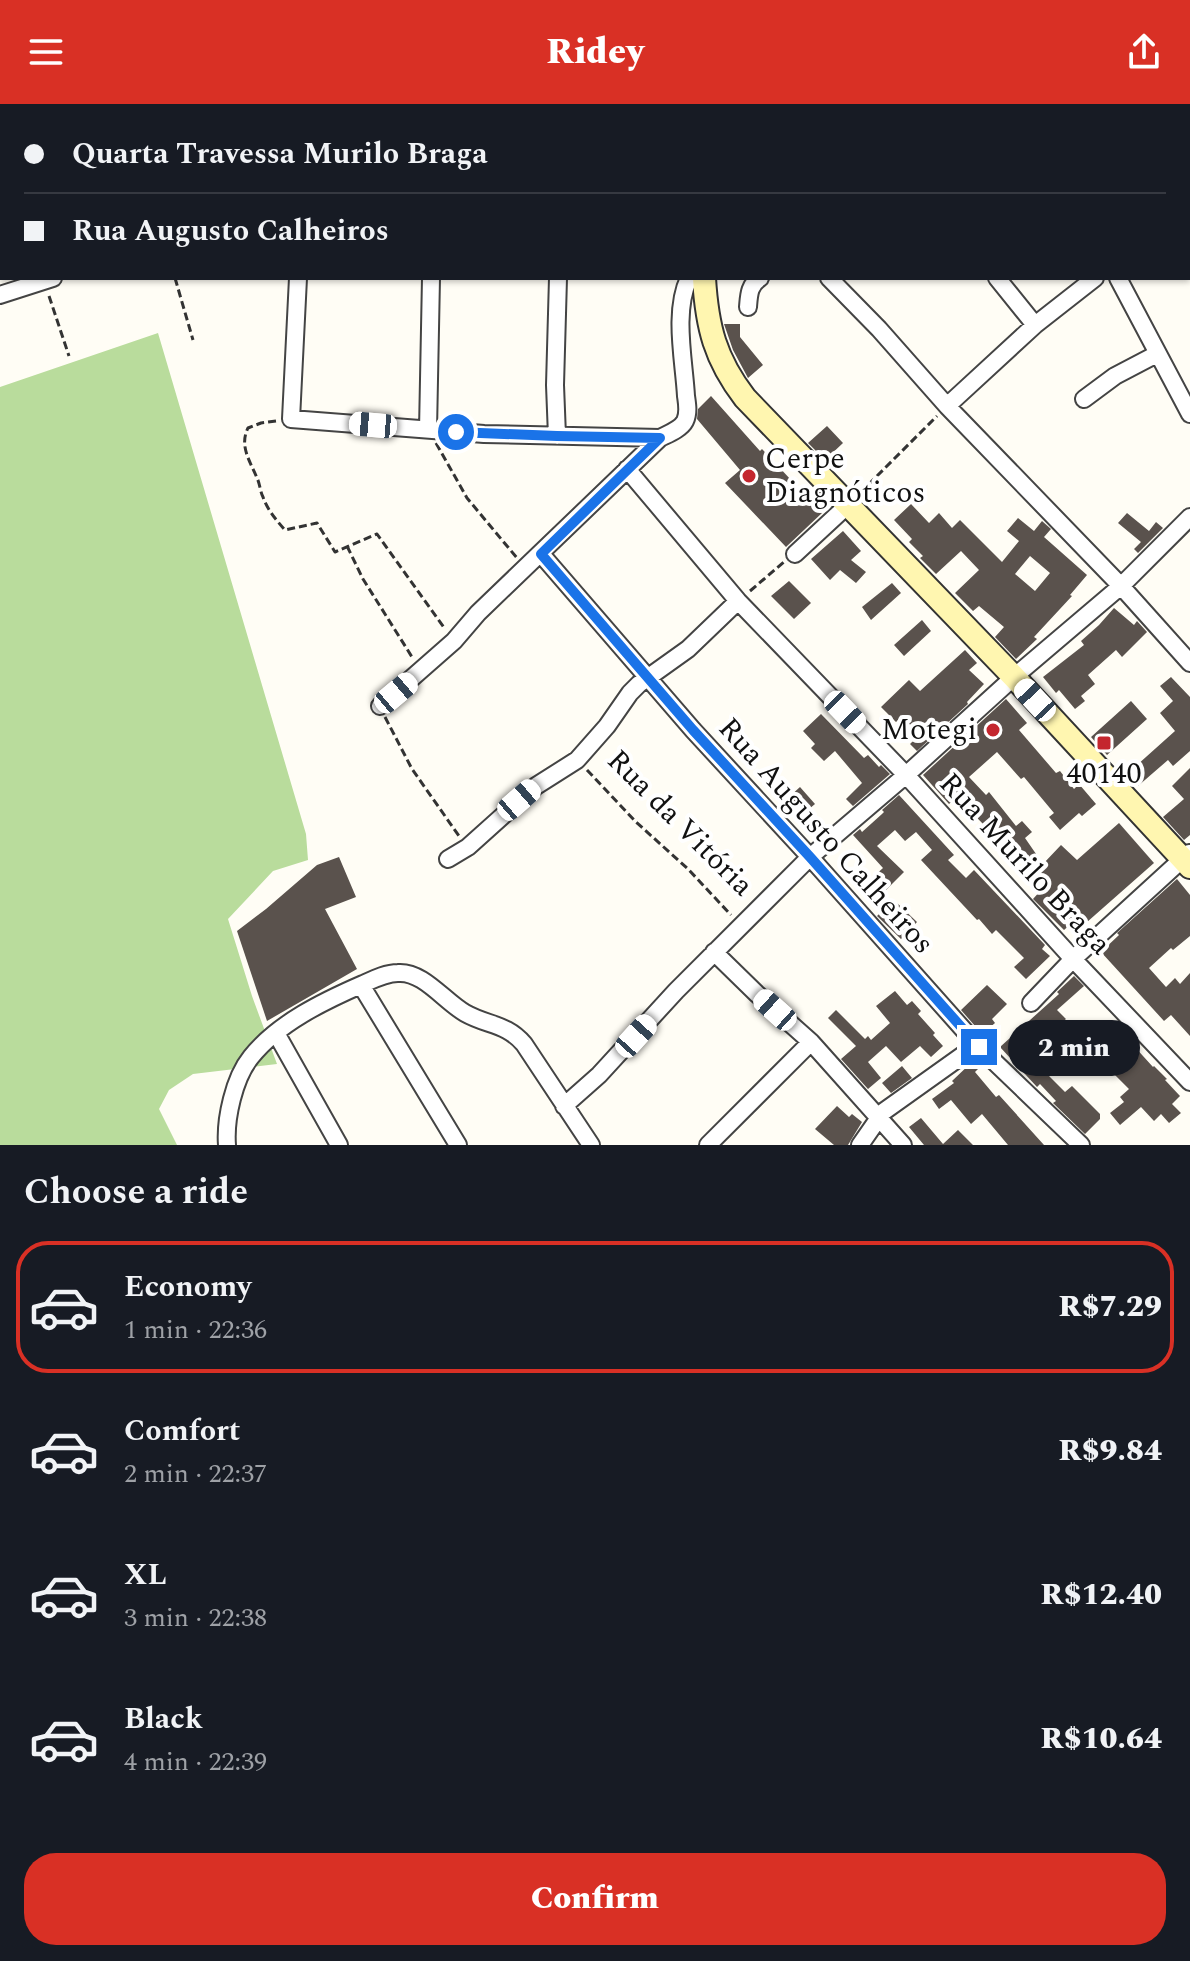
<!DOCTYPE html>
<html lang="en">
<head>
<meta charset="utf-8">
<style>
	:root { --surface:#171b24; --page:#20242c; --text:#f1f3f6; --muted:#9ea1a6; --line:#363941; --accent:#d93025 }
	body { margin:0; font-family:Spectral,serif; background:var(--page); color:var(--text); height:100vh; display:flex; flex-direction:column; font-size:30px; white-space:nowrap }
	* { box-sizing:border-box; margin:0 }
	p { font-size:26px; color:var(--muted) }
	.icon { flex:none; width:44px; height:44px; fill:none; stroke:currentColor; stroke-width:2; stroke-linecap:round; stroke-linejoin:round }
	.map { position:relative; height:1041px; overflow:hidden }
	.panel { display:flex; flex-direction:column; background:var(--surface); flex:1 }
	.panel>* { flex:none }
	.hud { position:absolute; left:0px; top:0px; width:1190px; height:176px; box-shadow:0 2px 6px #0004; display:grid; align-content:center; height:176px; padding:0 24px; background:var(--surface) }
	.end { position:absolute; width:36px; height:36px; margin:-18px; border:10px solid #1a73e8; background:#fff; box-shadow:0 0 0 4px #fff }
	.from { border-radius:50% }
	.bubble { position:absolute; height:56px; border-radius:28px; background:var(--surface); box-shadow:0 2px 6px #0004; font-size:26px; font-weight:800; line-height:56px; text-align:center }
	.car { position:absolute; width:24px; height:48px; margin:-24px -12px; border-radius:10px; box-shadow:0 0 6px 2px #0007; background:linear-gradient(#fff 24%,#345 0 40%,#fff 0 76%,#345 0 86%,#fff 0) }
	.hud b { display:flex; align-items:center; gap:28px; height:76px; font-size:30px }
	.hud b+b { border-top:2px solid var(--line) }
	.hud i { width:20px; height:20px; background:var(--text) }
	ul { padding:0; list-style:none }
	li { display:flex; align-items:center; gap:24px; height:132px; margin:0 16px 12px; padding:0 8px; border:4px solid transparent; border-radius:32px }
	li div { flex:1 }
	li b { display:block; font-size:30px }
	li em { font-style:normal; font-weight:800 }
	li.on { border-color:var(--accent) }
	li>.icon { width:72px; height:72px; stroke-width:1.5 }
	h2 { padding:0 24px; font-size:36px; line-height:96px }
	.action { display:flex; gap:16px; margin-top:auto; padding:16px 24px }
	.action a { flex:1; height:92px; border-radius:32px; background:var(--accent); color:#fff; font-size:32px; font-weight:800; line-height:92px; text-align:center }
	header { display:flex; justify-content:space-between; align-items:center; height:104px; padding:0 24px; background:var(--accent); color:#fff; font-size:36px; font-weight:800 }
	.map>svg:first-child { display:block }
	.forest { fill:#b9dc9c }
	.building { fill:#5a524d; fill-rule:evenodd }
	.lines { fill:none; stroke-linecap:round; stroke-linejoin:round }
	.street-casing { stroke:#444; stroke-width:20 }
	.secondary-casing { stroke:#333; stroke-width:26 }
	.path { stroke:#333; stroke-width:3; stroke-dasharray:8 4; stroke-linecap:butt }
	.street { stroke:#fff; stroke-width:16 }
	.secondary { stroke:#fff6b0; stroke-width:22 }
	.rail { stroke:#c4262e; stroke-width:4 }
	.route { stroke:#1a73e8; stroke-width:10 }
	.poi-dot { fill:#c4262e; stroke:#fff; stroke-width:3 }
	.labels { text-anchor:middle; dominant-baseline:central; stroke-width:8; stroke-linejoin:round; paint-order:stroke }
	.poi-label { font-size:30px; fill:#111; stroke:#fff; text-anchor:start }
	.street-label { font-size:30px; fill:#111; stroke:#fff }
</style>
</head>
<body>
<header><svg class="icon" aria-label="menu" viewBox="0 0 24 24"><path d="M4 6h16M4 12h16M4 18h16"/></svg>Ridey<svg class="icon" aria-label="share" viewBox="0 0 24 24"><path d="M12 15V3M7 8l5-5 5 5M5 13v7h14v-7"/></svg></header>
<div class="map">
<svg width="1190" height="1041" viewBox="0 0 1190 1041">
	<rect width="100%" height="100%" fill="#fffdf5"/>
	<!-- forest -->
	<path class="forest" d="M 158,229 L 306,730 L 308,756 L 273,767 L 228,815 L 252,892 L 277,960 L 193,970 L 169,986 L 159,1005 L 177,1041 L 0,1041 L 0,283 Z"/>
	<!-- building -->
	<path class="building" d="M 724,220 L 740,220 L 740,233 L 763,261 L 748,274 L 733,246 Z
		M 711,292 L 760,347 L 762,345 L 822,409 L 786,443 L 725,379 L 740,366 L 697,315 L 698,305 Z
		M 827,322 L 843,339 L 825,356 L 808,339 Z
		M 911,400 L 929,419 L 939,409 L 952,424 L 960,416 L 1002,458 L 1019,437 L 1007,427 L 1018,414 L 1034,427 L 1042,417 L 1051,425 L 1044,433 L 1087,471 L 1070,491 L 1072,492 L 1034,533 L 1037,535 L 1016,555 L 995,533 L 1004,523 L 979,502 L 973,507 L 955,489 L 979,466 L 961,447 L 936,470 L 920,454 L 923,452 L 909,438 L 912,435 L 894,416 ZM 1030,452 L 1050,469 L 1035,487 L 1015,470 Z
		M 1127,409 L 1149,427 L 1156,418 L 1163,424 L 1138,449 L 1134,445 L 1141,438 L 1118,419 Z
		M 843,427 L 861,447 L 851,456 L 866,468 L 856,479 L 840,466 L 830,476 L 811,455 Z
		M 789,477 L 811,499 L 794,515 L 771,492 Z
		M 892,479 L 901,489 L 871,516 L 862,503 Z
		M 1114,504 L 1134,521 L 1137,517 L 1147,528 L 1122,553 L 1116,546 L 1088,571 L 1095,580 L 1081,592 L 1085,597 L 1075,605 L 1059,586 L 1056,589 L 1043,573 L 1084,541 L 1081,537 L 1099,521 Z
		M 922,516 L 931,527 L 904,552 L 894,541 Z
		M 965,546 L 977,559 L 969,566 L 984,580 L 967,598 L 968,600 L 917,647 L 910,640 L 919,631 L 902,612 L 896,618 L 881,603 L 909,576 L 920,587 Z
		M 1171,573 L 1190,593 L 1190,647 L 1173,662 L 1168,656 L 1138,682 L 1127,670 L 1175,627 L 1160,609 L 1173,597 L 1160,582 Z
		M 1006,595 L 1027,619 L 1019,626 L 1056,669 L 1060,667 L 1074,685 L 1079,680 L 1096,700 L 1082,712 L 1079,709 L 1060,726 L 1049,713 L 1054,709 L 1024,673 L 1021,675 L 997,648 L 969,673 L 986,691 L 989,688 L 1016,722 L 1022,717 L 1032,728 L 1025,734 L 1043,760 L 1061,741 L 1077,756 L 1119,719 L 1154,759 L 1078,826 L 1072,819 L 1064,826 L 1033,795 L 1042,785 L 1028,771 L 1032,767 L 1015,742 L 1011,746 L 1001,735 L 1004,732 L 989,715 L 983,720 L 957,693 L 949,700 L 923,671 Z
		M 1131,597 L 1147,615 L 1107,651 L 1091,633 Z
		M 821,610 L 864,654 L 868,651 L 879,663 L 881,661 L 890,670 L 853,702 L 846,695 L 862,679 L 835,647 L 824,657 L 811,644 L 815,640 L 803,627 Z
		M 1190,664 L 1190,731 L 1184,736 L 1163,713 L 1184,695 L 1172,682 Z
		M 800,683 L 815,700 L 803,710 L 789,693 Z
		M 899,691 L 954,751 L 948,756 L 966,774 L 974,766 L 1045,841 L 1042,845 L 1050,852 L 1026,875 L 1014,863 L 1024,854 L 996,826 L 992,830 L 979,815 L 977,816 L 921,756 L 932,746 L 916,728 L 905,737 L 895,726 L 877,742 L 904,768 L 884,788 L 872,774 L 883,764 L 853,731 L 860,725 L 862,728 L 882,710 L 884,708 L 882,706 Z
		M 339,753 L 356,793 L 325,805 L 357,865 L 267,917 L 237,827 L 266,805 L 317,761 Z
		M 1177,775 L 1190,791 L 1190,832 L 1173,846 L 1171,844 L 1149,864 L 1166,883 L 1175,874 L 1180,880 L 1190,869 L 1190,932 L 1171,911 L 1164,917 L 1101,848 L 1119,831 L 1117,829 Z
		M 894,796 L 917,818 L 901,835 L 877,812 Z
		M 1074,872 L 1084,882 L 1057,906 L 1066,915 L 1053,926 L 1055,928 L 1046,936 L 1066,957 L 1049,972 L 1065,988 L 1072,982 L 1100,1010 L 1100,1015 L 1085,1030 L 1053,999 L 1056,997 L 1040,980 L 1037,983 L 1000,943 L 1059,890 L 1057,888 Z
		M 987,881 L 1007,900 L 992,915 L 995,919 L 982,930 L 961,906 Z
		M 895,887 L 907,901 L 912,897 L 921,907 L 918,910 L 935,929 L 933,931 L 943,942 L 931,953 L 920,942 L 901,958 L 886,942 L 868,958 L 881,974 L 868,985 L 841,955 L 856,942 L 828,914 L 836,906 L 865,935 L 868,932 L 871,936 L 890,919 L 876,902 Z
		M 1109,916 L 1120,932 L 1123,930 L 1153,963 L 1154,962 L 1167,975 L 1165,976 L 1180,992 L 1172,1000 L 1181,1009 L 1169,1019 L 1161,1010 L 1154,1017 L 1141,1003 L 1120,1021 L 1110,1009 L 1124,998 L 1120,993 L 1129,985 L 1114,970 L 1117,966 L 1098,944 L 1097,945 L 1087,932 Z
		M 973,957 L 979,964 L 975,968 L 996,993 L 999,991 L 1044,1041 L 1008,1041 L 982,1010 L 971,1020 L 951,996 L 939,1005 L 932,995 L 954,979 L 952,977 Z
		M 902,962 L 912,974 L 891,989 L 882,979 Z
		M 837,1002 L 849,1013 L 852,1010 L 862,1018 L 848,1041 L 834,1041 L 815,1025 Z
		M 921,1014 L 943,1040 L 958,1026 L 973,1041 L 924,1041 L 909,1023 Z"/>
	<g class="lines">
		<defs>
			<path id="street" d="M 101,0 L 102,2
				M 763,0 L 763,2
				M 915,0 L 916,2
				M 1034,0 L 1036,2
				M 1118,0 L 1120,2
				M 327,2 L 333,0
				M 583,2 L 585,0
				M 1068,2 L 1070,0
				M 1188,65 L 1190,67
				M 0,102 L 2,101
				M 298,174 L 291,315 L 484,330 L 660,334
				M 829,174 L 879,225 L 947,302 L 1121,482 L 1190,559
				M 997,174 L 1035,221
				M 1118,174 L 1190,310
				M 0,191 L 53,174
				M 748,203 C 749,191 749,181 760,174
				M 1084,295 L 1115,272 L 1157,250
				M 947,302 L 1035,221 L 1095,174
				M 428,326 L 431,174
				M 557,332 L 555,281 L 558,174
				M 627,365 L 738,497 L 906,671 L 1073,855 L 1190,978
				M 541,450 L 693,626 L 810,753 L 979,943 L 1081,1041
				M 795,450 L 849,400
				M 380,602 L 454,537 L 478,509 L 660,334 C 668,330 681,325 685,317 C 689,309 687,299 686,292 C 684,256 673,208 689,174
				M 448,755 L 468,743 L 536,682 L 577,656 L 607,622 L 630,589 L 639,580 L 688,545 L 738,497
				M 714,848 L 757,890 L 811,938 L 903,1041
				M 361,881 L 458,1041
				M 1031,899 L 1073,855 L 1189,749
				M 276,929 L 339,1041
				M 564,1002 L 599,971 L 676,887 L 810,753 L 906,671 L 1014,573 L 1121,482 L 1190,413
				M 227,1041 C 225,1015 234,974 251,953 C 278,919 324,897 363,880 C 374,875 386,869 398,869 C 423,867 444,897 465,909 C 488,922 506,919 524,940 L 591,1041
				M 708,1041 L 811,938
				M 860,1041 L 883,1008 L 977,941"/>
			<path id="secondary" d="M 717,2 L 717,0
				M 704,174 C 707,223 715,255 745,294 L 1014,573 L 1190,763"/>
		</defs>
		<!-- street casing -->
		<use href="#street" class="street-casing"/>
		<!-- secondary casing -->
		<use href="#secondary" class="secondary-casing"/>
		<!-- path -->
		<path class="path" d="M 1188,6 L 1190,4
			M 175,174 L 193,236
			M 49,192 L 69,252
			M 276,317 L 261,319 L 248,324 C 239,342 250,357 257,374 C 260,380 260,387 263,393 C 267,405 276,416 285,426 L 317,419 L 335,448 L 377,430 L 445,525
			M 436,339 L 467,394 L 517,454
			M 860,389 L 937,312
			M 347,442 L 363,475 L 412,553
			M 750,487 L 784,458
			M 385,613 L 412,665 L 459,732
			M 587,666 L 636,718 L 688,765 L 731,811"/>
		<!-- street -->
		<use href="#street" class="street"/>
		<!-- secondary -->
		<use href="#secondary" class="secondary"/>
		<!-- rail -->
		<path class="rail" d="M 429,2 L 432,0
			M 449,2 L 453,0
			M 0,150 L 2,149"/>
	</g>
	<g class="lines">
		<!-- route -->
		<path class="route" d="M 456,328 L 557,332 L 660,334 L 541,450 L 693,626 L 810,753 L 979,943"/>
	</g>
	<!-- markers -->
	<g class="poi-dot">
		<circle cx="749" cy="372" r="8"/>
		<circle cx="993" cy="626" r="8"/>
		<rect x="1096" y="631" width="16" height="16" rx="4"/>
	</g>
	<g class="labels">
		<!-- poi labels -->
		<g class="poi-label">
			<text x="765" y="355">Cerpe<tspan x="765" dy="34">Diagnóticos</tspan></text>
			<text x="977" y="626" text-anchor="end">Motegi</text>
			<text x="1104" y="670" text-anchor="middle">40140</text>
		</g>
		<!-- street labels -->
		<g class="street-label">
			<text transform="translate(680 719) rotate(45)">Rua da Vitória</text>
			<text transform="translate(826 732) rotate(48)">Rua Augusto Calheiros</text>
			<text transform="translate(1025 760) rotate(47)">Rua Murilo Braga</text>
		</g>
	</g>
</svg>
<i class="end from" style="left:456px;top:328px"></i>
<i class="end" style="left:979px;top:943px"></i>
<div class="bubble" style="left:1008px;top:916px;width:132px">2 min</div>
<i class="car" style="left:373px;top:321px;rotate:275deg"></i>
<i class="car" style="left:396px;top:589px;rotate:50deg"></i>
<i class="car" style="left:1035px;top:596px;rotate:317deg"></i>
<i class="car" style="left:845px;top:608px;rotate:136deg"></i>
<i class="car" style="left:519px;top:696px;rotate:49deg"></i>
<i class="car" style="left:775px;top:906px;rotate:312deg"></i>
<i class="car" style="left:636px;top:932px;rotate:42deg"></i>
<div class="hud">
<b><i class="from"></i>Quarta Travessa Murilo Braga</b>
<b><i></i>Rua Augusto Calheiros</b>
</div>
</div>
<section class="panel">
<h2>Choose a ride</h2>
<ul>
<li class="on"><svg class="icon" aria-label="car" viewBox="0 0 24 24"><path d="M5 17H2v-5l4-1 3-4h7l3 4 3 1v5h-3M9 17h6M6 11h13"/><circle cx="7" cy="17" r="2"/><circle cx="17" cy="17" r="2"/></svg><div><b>Economy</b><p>1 min · 22:36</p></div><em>R$7.29</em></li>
<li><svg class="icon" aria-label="car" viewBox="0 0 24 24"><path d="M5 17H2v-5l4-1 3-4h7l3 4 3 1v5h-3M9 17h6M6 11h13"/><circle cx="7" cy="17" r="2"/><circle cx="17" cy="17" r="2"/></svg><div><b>Comfort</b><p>2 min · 22:37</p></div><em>R$9.84</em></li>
<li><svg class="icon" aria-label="car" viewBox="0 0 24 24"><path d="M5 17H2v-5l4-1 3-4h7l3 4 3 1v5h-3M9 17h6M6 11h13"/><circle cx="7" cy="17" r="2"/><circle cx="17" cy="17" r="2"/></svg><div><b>XL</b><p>3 min · 22:38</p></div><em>R$12.40</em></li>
<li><svg class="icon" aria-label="car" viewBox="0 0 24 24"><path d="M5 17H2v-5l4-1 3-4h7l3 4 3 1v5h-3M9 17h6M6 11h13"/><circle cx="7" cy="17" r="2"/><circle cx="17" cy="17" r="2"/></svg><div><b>Black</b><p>4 min · 22:39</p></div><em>R$10.64</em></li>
</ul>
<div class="action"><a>Confirm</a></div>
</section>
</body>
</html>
